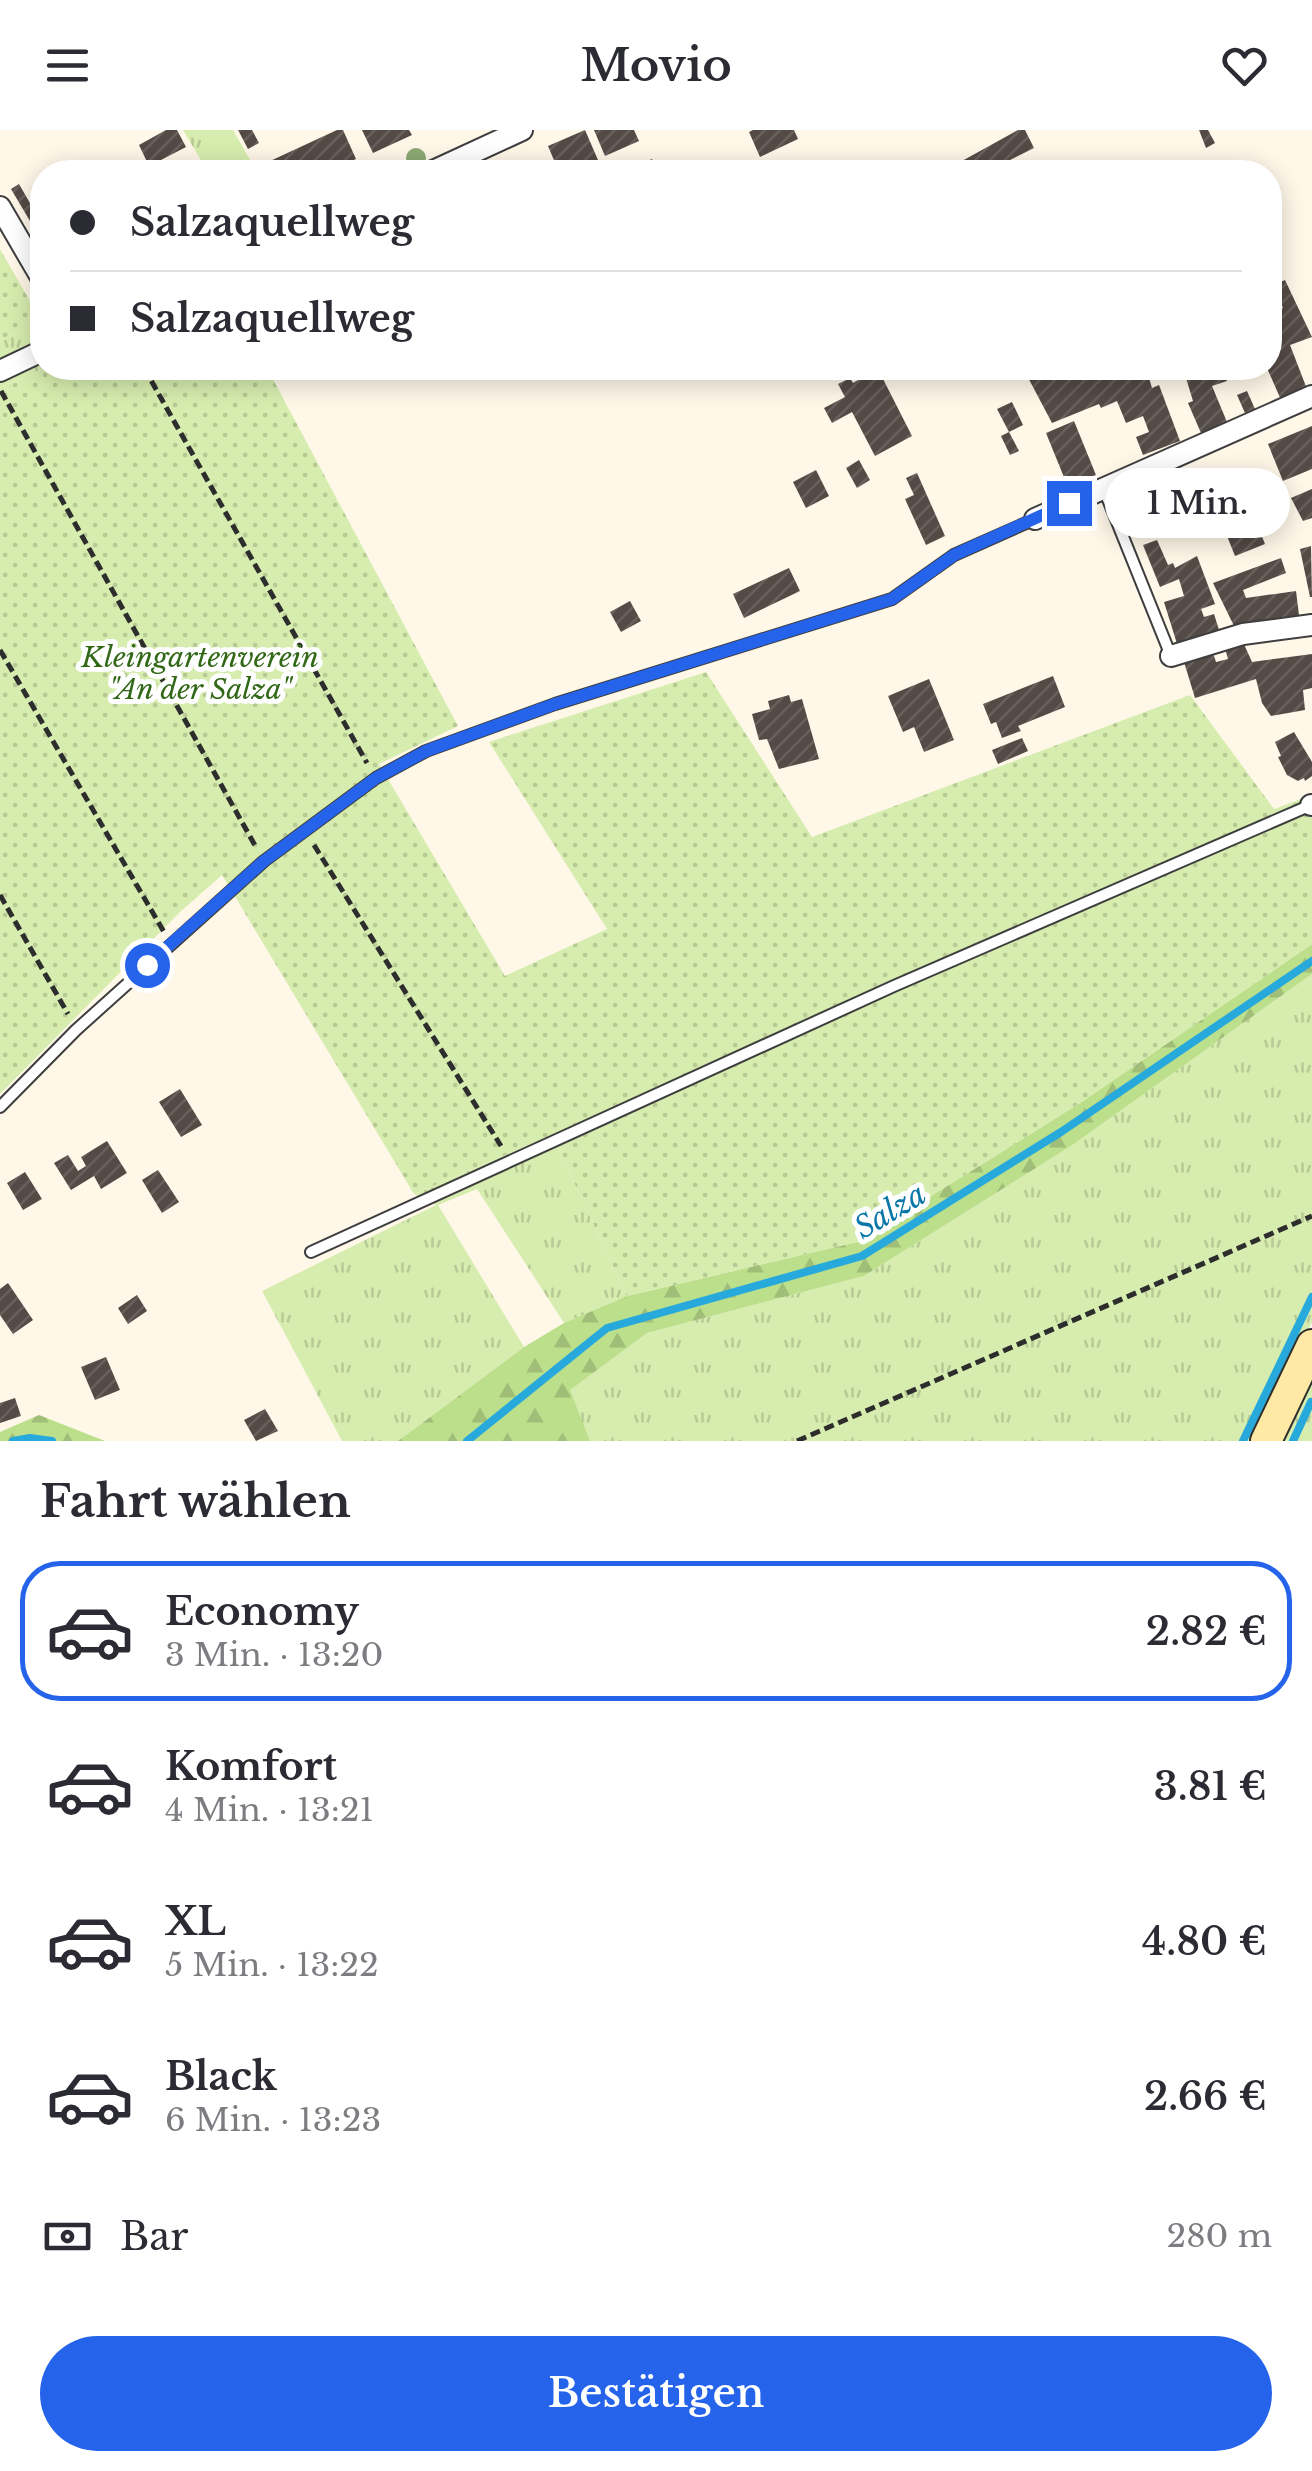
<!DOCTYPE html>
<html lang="de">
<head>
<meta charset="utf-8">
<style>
	:root { --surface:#fff; --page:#f7f7f7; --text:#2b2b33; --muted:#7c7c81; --line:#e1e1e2; --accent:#2563eb }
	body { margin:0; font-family:"Libre Baskerville",serif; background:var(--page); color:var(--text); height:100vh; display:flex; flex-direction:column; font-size:38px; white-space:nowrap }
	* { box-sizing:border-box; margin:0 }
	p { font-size:32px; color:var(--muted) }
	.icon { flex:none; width:55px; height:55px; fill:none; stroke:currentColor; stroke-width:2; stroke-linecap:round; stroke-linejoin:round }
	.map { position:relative; height:1311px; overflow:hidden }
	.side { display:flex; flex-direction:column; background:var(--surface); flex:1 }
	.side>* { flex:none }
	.top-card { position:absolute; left:30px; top:30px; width:1252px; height:220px; border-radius:40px; box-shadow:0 5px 25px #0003; display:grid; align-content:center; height:220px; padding:0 40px; background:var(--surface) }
	.end { position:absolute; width:45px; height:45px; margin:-22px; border:12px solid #2563eb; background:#fff; box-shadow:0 0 0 5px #fff }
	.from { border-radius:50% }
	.bubble { position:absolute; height:70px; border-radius:35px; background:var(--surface); box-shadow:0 5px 25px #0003; font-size:32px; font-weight:600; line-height:70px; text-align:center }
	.top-card b { display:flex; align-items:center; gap:35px; height:95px; font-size:38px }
	.top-card b+b { border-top:2px solid var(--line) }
	.top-card i { width:25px; height:25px; background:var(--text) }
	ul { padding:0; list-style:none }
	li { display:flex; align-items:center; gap:30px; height:140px; margin:0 20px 15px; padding:0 20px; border:5px solid transparent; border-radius:40px }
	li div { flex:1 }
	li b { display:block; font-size:38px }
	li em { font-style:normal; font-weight:600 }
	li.on { border-color:var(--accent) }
	li>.icon { width:90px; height:90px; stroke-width:1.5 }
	h2 { padding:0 40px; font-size:45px; line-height:120px }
	.pay { display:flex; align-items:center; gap:25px; height:110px; padding:0 40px; font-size:38px }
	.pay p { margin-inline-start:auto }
	.primary-button { display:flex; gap:20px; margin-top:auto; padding:20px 40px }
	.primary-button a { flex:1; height:115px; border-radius:60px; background:var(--accent); color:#fff; font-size:40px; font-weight:600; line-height:115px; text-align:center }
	header { display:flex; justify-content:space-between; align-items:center; height:130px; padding:0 40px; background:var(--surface); font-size:45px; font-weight:600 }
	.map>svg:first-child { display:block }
	.grass { fill:url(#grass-tufts) }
	.forest { fill:url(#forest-firs) }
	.garden { fill:url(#garden-dots) }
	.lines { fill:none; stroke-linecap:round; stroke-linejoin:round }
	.stream { stroke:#27aadb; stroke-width:8 }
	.building { fill:url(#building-hatch) }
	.lane-casing { stroke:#3e3e3e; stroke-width:14 }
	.street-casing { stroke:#3e3e3e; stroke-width:24 }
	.secondary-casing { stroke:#2d2d2d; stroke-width:34 }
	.path { stroke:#2d2d2d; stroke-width:5; stroke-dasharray:10 5; stroke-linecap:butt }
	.lane { stroke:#fff; stroke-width:10 }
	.street { stroke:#fff; stroke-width:20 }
	.secondary { stroke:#ffe9a4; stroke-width:30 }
	.tree { fill:#8ea975 }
	.route { stroke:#2563eb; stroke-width:12 }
	.labels { text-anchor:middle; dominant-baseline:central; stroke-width:10; stroke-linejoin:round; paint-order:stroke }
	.park-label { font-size:28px; font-style:italic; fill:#316816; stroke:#fff }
	.water-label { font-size:30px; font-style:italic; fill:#0977a8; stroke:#fff }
</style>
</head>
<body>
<header><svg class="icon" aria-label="menu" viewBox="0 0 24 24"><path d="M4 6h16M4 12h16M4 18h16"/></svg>Movio<svg class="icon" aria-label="heart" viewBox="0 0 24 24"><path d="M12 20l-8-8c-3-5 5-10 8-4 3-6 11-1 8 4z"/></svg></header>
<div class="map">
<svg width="1312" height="1311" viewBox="0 0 1312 1311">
	<defs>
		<pattern id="grass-tufts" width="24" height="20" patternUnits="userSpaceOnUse" patternTransform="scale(2.5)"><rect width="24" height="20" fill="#d7edaf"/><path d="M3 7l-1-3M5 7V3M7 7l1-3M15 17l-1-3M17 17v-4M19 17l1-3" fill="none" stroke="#b7ca95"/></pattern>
		<pattern id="forest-firs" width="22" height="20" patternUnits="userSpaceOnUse" patternTransform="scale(2.5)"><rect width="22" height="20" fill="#bcdf8c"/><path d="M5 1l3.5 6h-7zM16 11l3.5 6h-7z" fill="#a0be77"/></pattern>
		<pattern id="garden-dots" width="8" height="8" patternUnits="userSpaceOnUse" patternTransform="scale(2.5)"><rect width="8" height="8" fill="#d7edaf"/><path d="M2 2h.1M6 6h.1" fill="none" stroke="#b7ca95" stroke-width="1.8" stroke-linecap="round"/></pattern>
		<pattern id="building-hatch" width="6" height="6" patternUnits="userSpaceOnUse" patternTransform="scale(2.5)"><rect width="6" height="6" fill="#544a46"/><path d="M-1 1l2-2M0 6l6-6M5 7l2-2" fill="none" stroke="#68605c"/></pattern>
	</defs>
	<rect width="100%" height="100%" fill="#fff8e9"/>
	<!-- grass -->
	<path class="grass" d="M 183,0 L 233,0 L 257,42 L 208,42 Z
		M 41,190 L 45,238 L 0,258 L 0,210 Z
		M 1312,844 L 1312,1192 L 1306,1205 L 1312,1212 L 1312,1311 L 590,1311 L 569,1260 L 647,1203 L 864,1146 L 1071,1016 Z
		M 552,1005 L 627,1166 L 564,1193 L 477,1059 L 438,1075 L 524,1217 L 398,1311 L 342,1311 L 262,1161 L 436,1075 L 414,1064 Z"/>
	<!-- forest -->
	<path class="forest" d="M 1312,814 L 1312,844 L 1071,1016 L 864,1146 L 647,1203 L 570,1260 L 590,1311 L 398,1311 L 524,1217 L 564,1193 L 627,1166 L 857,1112 L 1080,973 Z
		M 39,1285 L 105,1311 L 0,1311 L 0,1302 Z"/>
	<!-- garden -->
	<path class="garden" d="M 0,119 L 41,190 L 0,210 Z
		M 45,238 L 267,238 L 458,596 L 379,634 L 505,846 L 607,799 L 489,612 L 706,542 L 812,707 L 1190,565 L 1274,679 L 1301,669 L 1312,685 L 1312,814 L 1080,973 L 857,1112 L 627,1166 L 552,1005 L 414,1064 L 222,745 L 179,783 L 0,964 L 0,258 Z"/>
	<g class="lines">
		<!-- stream -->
		<path class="stream" d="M 13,1311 L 30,1308 L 52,1311
			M 467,1311 L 607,1198 L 862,1126 L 1061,1002 L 1312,831
			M 1243,1311 L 1312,1167
			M 1293,1311 L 1311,1272"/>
	</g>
	<!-- building -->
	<path class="building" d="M 166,0 L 177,0 L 186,17 L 161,30 L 167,42 L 134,42 L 149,36 L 139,15 Z
		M 238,0 L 252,0 L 259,13 L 248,19 Z
		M 337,0 L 343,0 L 356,29 L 325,42 L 272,42 L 268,32 Z
		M 362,0 L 409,0 L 412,5 L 373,23 Z
		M 585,0 L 598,30 L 577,39 L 578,42 L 559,42 L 548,16 Z
		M 594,0 L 634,0 L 639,11 L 605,26 Z
		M 753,0 L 794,0 L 798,9 L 760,27 L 749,2 Z
		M 1018,0 L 1025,0 L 1034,18 L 1002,34 L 1007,42 L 968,42 L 962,31 Z
		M 1199,0 L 1208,0 L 1215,13 L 1206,18 Z
		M 652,29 L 658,42 L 621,42 Z
		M 511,32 L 516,42 L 487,42 Z
		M 19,54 L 38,87 L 30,91 L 11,59 Z
		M 1285,150 L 1312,207 L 1290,215 L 1307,259 L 1281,270 L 1267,238 L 1270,238 L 1270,184 L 1283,178 L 1274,155 Z
		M 854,238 L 871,238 L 876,248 L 881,245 L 912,306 L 875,326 L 852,282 L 832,293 L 824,278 L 845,267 L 838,254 L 850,248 L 853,253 L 860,249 Z
		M 1023,238 L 1146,238 L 1152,258 L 1159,255 L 1180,311 L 1143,325 L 1136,307 L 1149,302 L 1143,286 L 1126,293 L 1117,271 L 1101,278 L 1099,274 L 1052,293 Z
		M 1205,238 L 1222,238 L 1227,251 L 1212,256 L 1227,292 L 1201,303 L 1188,273 L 1193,271 L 1186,248 Z
		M 1247,261 L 1255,279 L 1245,283 L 1237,265 Z
		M 1012,272 L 1023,295 L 1009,302 L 997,279 Z
		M 1074,291 L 1096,345 L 1068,357 L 1046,303 Z
		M 1312,296 L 1312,339 L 1283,351 L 1268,314 Z
		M 1009,302 L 1019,321 L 1010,325 L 1001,306 Z
		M 859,330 L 870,350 L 857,358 L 846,338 Z
		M 1182,339 L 1199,380 L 1137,404 L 1121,364 Z
		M 816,340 L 829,366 L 806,378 L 793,352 Z
		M 917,343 L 945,406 L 926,415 L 905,369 L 914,365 L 906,348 Z
		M 1239,348 L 1246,362 L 1233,368 L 1226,354 Z
		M 1312,359 L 1312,388 L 1303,391 L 1291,368 Z
		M 1255,389 L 1265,414 L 1235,426 L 1225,401 Z
		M 1157,410 L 1168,435 L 1173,433 L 1175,438 L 1197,426 L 1215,474 L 1201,479 L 1204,487 L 1214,484 L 1220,503 L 1178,517 L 1164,472 L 1184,466 L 1179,449 L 1160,457 L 1143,415 Z
		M 1311,416 L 1312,467 L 1310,467 L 1300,419 Z
		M 1281,428 L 1286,443 L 1243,460 L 1246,468 L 1296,461 L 1299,485 L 1235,498 L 1213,453 Z
		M 789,438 L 800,461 L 744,488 L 733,464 Z
		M 630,471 L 641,491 L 621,502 L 610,482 Z
		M 1243,512 L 1252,532 L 1312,524 L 1312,558 L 1303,560 L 1305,580 L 1271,586 L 1262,573 L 1256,549 L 1195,568 L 1184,532 L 1213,523 L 1216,532 L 1228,529 L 1225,518 Z
		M 1053,546 L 1065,577 L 1018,596 L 1021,601 L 1002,608 L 996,592 L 991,594 L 983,574 Z
		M 929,549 L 954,610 L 924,622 L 914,597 L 903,602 L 888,566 Z
		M 789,565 L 791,572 L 802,569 L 819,629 L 779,639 L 767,609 L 759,610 L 752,584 L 770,579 L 768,571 Z
		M 1294,602 L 1312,632 L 1312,646 L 1305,651 L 1304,648 L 1298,651 L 1287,645 L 1278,627 L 1281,626 L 1275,612 Z
		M 1022,608 L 1028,621 L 998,634 L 992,620 Z
		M 180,959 L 202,995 L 181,1007 L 159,972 Z
		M 107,1011 L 127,1043 L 101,1059 L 94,1046 L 71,1060 L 54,1033 L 68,1025 L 78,1041 L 86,1036 L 81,1027 Z
		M 158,1040 L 179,1072 L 162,1083 L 142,1050 Z
		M 25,1042 L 42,1069 L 23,1080 L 7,1053 Z
		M 8,1153 L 33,1190 L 13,1204 L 0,1185 L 0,1159 Z
		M 137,1165 L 147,1181 L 128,1194 L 118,1178 Z
		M 106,1227 L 120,1260 L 95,1270 L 81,1237 Z
		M 15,1268 L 21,1286 L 0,1293 L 0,1273 Z
		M 265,1279 L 278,1301 L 256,1311 L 244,1290 Z"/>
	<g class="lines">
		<defs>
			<path id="lane" d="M 1103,357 L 1171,526
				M 0,977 L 76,900 L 264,731 L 376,648 L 426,621 L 555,574 L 892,469 L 954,425 L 1035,389
				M 311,1122 L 894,856 L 1311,675"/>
			<path id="street" d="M 431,42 L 522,0
				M 0,77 L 42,149
				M 0,241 L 42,221
				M 1035,389 L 1312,266
				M 1171,526 L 1243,504 L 1312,495
				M 1311,675 L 1312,675"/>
			<path id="secondary" d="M 1266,1311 L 1312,1215"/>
		</defs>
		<!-- lane casing -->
		<use href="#lane" class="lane-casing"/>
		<!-- street casing -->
		<use href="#street" class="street-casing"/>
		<!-- secondary casing -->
		<use href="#secondary" class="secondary-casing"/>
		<!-- path -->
		<path class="path" d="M 144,238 L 367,633
			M 1,261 L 257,719
			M 0,520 L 164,802
			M 314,715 L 501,1016
			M 0,765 L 68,884
			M 797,1311 L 1312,1086"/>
		<!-- lane -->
		<use href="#lane" class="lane"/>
		<!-- street -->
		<use href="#street" class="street"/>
		<!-- secondary -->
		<use href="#secondary" class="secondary"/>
	</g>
	<!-- trees -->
	<circle class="tree" cx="416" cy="28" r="10"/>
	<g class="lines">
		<!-- route -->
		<path class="route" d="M 147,835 L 264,731 L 376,648 L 426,621 L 555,574 L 892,469 L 954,425 L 1069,373"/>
	</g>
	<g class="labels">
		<!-- park labels -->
		<g class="park-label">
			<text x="200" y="527">Kleingartenverein<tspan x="200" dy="32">"An der Salza"</tspan></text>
		</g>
		<!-- water labels -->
		<g class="water-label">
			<text transform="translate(890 1081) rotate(-31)">Salza</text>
		</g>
	</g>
</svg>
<i class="end from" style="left:147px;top:835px"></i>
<i class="end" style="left:1069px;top:373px"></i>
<div class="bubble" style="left:1105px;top:338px;width:185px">1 Min.</div>
<div class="top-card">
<b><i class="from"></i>Salzaquellweg</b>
<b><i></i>Salzaquellweg</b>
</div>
</div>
<section class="side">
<h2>Fahrt wählen</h2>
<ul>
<li class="on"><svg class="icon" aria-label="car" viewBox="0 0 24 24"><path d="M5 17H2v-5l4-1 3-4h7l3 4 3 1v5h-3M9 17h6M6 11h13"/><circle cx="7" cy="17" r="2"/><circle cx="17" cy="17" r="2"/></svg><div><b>Economy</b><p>3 Min. · 13:20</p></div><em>2.82 €</em></li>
<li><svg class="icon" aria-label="car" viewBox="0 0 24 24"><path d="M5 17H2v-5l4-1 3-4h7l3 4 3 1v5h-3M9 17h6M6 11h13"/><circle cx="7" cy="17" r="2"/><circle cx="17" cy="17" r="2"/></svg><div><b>Komfort</b><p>4 Min. · 13:21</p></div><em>3.81 €</em></li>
<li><svg class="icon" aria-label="car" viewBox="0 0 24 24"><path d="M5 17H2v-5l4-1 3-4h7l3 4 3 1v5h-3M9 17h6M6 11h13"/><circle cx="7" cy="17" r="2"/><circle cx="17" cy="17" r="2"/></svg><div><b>XL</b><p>5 Min. · 13:22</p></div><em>4.80 €</em></li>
<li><svg class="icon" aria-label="car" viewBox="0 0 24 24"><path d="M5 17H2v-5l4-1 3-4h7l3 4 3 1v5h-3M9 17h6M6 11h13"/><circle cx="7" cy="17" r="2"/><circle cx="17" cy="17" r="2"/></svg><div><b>Black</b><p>6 Min. · 13:23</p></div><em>2.66 €</em></li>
</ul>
<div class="pay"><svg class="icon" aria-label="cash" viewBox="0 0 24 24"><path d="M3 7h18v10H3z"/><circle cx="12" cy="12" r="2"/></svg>Bar<p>280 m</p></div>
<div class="primary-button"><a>Bestätigen</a></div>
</section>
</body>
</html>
